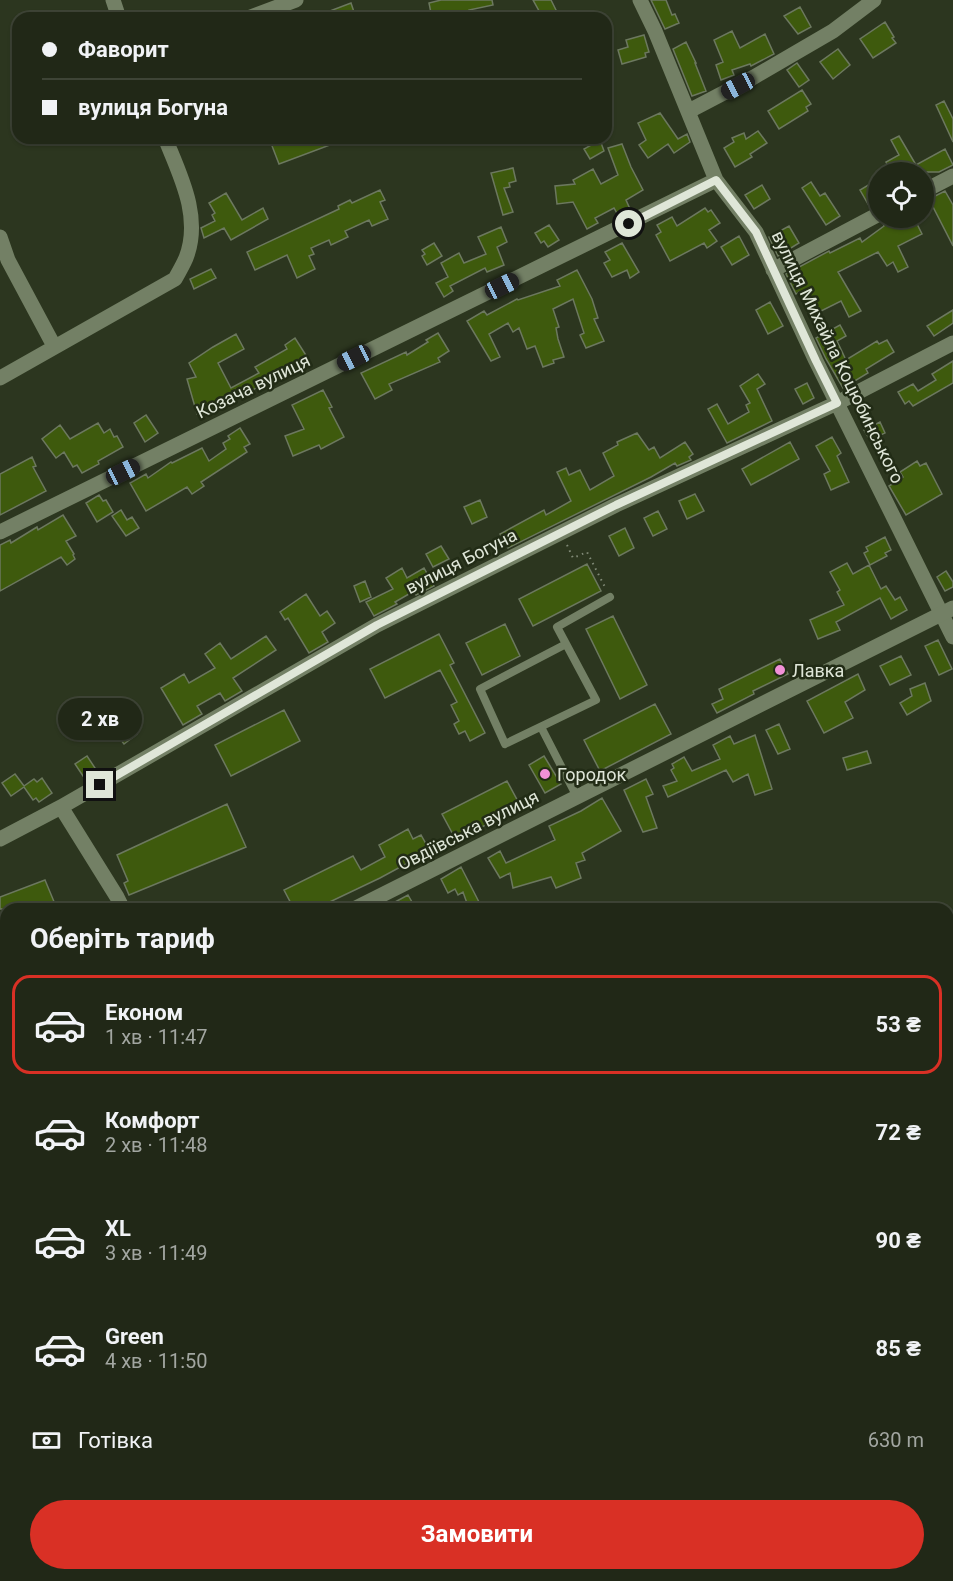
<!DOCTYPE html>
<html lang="uk">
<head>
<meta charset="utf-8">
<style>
	:root { --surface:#212817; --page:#293020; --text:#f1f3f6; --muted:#a2a6a1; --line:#3e4436; --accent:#d93025 }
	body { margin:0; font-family:Roboto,sans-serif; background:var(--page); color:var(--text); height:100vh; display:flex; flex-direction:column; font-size:22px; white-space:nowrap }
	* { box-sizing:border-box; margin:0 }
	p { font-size:20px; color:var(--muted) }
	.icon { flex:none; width:33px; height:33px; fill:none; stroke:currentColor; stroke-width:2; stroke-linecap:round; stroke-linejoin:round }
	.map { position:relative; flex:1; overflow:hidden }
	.panel { position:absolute; left:0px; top:903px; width:954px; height:678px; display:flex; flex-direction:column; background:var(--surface); border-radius:18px 18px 0 0; box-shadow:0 2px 4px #0004,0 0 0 2px var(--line) }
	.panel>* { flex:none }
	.hud { position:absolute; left:12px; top:12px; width:600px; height:132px; border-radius:18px; box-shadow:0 2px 4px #0004,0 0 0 2px var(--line); display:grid; align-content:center; height:132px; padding:0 30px; background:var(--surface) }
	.tools { position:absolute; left:868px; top:162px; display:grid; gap:12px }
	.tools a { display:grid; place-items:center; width:66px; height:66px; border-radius:50%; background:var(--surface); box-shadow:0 2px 4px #0004,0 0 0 2px var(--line); font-size:30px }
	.end { position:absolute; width:27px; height:27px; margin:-14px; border:8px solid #dfe6d8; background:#111; box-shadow:0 0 0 3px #111 }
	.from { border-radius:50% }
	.bubble { position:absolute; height:42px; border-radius:21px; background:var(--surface); box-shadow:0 2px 4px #0004,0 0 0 2px var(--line); font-size:20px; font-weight:700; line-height:42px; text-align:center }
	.car { position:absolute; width:18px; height:36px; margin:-18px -9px; border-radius:8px; box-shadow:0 0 4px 2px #0007; background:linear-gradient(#222 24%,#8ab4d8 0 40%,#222 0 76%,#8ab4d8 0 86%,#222 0) }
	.hud b { display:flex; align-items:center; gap:21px; height:57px; font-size:22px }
	.hud b+b { border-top:2px solid var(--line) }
	.hud i { width:15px; height:15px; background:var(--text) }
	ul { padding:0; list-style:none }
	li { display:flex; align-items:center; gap:18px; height:99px; margin:0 12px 9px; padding:0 18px; border:3px solid transparent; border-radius:18px }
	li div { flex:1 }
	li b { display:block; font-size:22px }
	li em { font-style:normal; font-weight:700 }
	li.on { border-color:var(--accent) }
	li>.icon { width:54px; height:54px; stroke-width:1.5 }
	h2 { padding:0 30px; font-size:27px; line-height:72px }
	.pay { display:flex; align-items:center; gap:15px; height:66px; padding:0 30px; font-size:22px }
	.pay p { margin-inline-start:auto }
	.button { display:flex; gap:12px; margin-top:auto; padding:12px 30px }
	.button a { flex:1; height:69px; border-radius:36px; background:var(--accent); color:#fff; font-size:24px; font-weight:700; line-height:69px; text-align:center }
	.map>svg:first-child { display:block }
	.green { fill:#44552e }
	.water { fill:#5f7d36; stroke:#859c67; stroke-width:1.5 }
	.building { fill:#3e5a0d; stroke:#6c785f; stroke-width:1.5 }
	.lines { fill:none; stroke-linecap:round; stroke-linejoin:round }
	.path { stroke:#818a77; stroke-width:2; stroke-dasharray:1.5 4.5; stroke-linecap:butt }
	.service { stroke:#738065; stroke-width:8 }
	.minor { stroke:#738065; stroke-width:15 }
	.secondary { stroke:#738065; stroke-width:15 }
	.route { stroke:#dfe6d8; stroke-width:8 }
	.poi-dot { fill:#f291d7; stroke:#222c16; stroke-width:2 }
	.labels { text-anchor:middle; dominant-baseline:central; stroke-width:5; stroke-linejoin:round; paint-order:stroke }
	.street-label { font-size:18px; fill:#dfe6d8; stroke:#222c16 }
	.poi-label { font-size:18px; fill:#dfe6d8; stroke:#222c16; text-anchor:start }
</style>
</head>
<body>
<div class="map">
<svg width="953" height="1581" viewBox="0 0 953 1581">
	<rect width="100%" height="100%" fill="#2c361f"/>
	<!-- green -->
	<path class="green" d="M 0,1473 L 6,1474 L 6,1575 L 58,1575 L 47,1581 L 0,1581 Z"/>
	<!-- water -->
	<path class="water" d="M 106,1575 L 176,1575 L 181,1581 L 106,1581 Z
		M 413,1575 L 585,1575 L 602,1581 L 430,1581 Z"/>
	<!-- building -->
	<path class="building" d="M 441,0 L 492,0 L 493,5 L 469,10 L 471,18 L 432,18 L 429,3 Z
		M 533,0 L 551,0 L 557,12 L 543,18 Z
		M 651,0 L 666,0 L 672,15 L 675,14 L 679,23 L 665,29 Z
		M 351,3 L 356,18 L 314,18 L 314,17 Z
		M 800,7 L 811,27 L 798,34 L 784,16 Z
		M 885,22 L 894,37 L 892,38 L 896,43 L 873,58 L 860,39 Z
		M 732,31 L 740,48 L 765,34 L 774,54 L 751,66 L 750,64 L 732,70 L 734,75 L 721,80 L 716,65 L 723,62 L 714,40 Z
		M 644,35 L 649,52 L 645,53 L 646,57 L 622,64 L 618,50 L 628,47 L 626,40 Z
		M 686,42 L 696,63 L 695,63 L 706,91 L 692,96 L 673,49 Z
		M 838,49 L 850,65 L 833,79 L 820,62 Z
		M 797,63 L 809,80 L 799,87 L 787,70 Z
		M 802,90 L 811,104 L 806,107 L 808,111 L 779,129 L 768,111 Z
		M 944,101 L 953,119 L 953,142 L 936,105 Z
		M 660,113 L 678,139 L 687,134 L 690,142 L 674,153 L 668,144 L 648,158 L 639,145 L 646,140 L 638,123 Z
		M 758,131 L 767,143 L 750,154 L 752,157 L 735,167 L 724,148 L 734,142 L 732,138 L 744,133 L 746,139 Z
		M 899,136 L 916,165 L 945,149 L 953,165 L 939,172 L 891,172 L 886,162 L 899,155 L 891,140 Z
		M 269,138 L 345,138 L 346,139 L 279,164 Z
		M 600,140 L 604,151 L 590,159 L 584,149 Z
		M 622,144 L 631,167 L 643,190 L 626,200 L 630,209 L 618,215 L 614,208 L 595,218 L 598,223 L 587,229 L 573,202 L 557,204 L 555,186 L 575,184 L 573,180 L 593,169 L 601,184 L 618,175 L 608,148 Z
		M 513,168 L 516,181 L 509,183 L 510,187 L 504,188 L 513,212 L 503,215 L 491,173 Z
		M 811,182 L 820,196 L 825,193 L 840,216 L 826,225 L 802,188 Z
		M 870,184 L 878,198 L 868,204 L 860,190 Z
		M 762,185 L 770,199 L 754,209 L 745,195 Z
		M 380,190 L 385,200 L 380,202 L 388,219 L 372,226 L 369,220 L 345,231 L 348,237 L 331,245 L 329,240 L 311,248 L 314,254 L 309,256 L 315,269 L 297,278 L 287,255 L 255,270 L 247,252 L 339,209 L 338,206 L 350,200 L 352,203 Z
		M 945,191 L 953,205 L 953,246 L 929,199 Z
		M 226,193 L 242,220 L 263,208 L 268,219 L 231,240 L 224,228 L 204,238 L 201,228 L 215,221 L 212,215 L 215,213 L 209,203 Z
		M 705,208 L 708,212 L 711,210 L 720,223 L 709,230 L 717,241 L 707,248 L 704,243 L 670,261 L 656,235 L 661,232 L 657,225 L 672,217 L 677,226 Z
		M 894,218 L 914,218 L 922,234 L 898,246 L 908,267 L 898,272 L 893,262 L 887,266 L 878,252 L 838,272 L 861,311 L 849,317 L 841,301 L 811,316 L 799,292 L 796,294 L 786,274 L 829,251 L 830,253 L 860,238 L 862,242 L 884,226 L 883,223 Z
		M 549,225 L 559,240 L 548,247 L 544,241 L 541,243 L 535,233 Z
		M 789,226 L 799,243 L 778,256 L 769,237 Z
		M 501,227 L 507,242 L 497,247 L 504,265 L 487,272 L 485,268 L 450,286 L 453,291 L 444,297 L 436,283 L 448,277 L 441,263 L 459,253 L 464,263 L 486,254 L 478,237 Z
		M 739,236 L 749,255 L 732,265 L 721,247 Z
		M 434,243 L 442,256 L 427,265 L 422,256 L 425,254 L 422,250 Z
		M 622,243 L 639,272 L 630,278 L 627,270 L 612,277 L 604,263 L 610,260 L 605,252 Z
		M 211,269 L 216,278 L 194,289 L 190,279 Z
		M 577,270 L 592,299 L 598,318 L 594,319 L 604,341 L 586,348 L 580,335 L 584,333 L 573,299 L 553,309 L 559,327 L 556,328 L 558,339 L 564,357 L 553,360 L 554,363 L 543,367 L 535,346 L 527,349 L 519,328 L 513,332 L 508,323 L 489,334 L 500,357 L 491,361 L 467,321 L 484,311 L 487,315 L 517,299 L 518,300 L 560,286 L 557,280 Z
		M 770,302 L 783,326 L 768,334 L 756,310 Z
		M 953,310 L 953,323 L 934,336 L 927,326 Z
		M 840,325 L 846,336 L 837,341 L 846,360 L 877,341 L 879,344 L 887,340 L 894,352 L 866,369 L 868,373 L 843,388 L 826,359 L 816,338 Z
		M 438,333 L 449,351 L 438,358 L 440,362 L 389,384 L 392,390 L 375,399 L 361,373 L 406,352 L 407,355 L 428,342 L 426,340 Z
		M 236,334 L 244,349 L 218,363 L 231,388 L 259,373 L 255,367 L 287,349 L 285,345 L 295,338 L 309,360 L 213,411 L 211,407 L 197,414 L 187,379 L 196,377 L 189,363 L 213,347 Z
		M 953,361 L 953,383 L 913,406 L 909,401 L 905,404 L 898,392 L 913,384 L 918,391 L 936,380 L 932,374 Z
		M 758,374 L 765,384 L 757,389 L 772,421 L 727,443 L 708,409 L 717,404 L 728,424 L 749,412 L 746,405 L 750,403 L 740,386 Z
		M 807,383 L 814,398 L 803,404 L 795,389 Z
		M 323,390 L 332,407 L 329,408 L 344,437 L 321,449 L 319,445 L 293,456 L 285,436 L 304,429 L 292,405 Z
		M 146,415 L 158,433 L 145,442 L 134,423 Z
		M 880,422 L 885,433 L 870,440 L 864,430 Z
		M 98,423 L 104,433 L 110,429 L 114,437 L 117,436 L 123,447 L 98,461 L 99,464 L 82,473 L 77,465 L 73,467 L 64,452 L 56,458 L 42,439 L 60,425 L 70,439 Z
		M 240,428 L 250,444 L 244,447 L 247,452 L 201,482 L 204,486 L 192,494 L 187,487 L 146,511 L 130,483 L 146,474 L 148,478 L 171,462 L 172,463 L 202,448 L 209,461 L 226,449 L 223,443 L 230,439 L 228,436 Z
		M 637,433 L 649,450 L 654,447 L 660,458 L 685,442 L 693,454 L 689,457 L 691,460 L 677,466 L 675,463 L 651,477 L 508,548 L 500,534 L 544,510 L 546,515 L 571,501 L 557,472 L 566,468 L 569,475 L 580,470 L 590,490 L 614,476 L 603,453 L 618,445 L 617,442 Z
		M 832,437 L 841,453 L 837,456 L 849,482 L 831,490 L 824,474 L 830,471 L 816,446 Z
		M 790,442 L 799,459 L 751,485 L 742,469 Z
		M 32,457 L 36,466 L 33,467 L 46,491 L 0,515 L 0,474 Z
		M 917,461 L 920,466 L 926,463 L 942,494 L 906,515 L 889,486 L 903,477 L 900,472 Z
		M 695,494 L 704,511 L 687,519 L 679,501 Z
		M 99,495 L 103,501 L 106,500 L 113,512 L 97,522 L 86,503 Z
		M 480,500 L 487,517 L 472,524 L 464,507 Z
		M 121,510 L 127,520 L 132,517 L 139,528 L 126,536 L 112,516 Z
		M 658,511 L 667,529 L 653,536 L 644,518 Z
		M 63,515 L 76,536 L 66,541 L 74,554 L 73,555 L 75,559 L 67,565 L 61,557 L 0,591 L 0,545 L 10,540 L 11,543 L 37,527 L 38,530 Z
		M 625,528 L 634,548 L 619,556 L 609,536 Z
		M 885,537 L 891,550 L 885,553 L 887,556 L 870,565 L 864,553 L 868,551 L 866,547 Z
		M 441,546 L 449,559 L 433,567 L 426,554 Z
		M 847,563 L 853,574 L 869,565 L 881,589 L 886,586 L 895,600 L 900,597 L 907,610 L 891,619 L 880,598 L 836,622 L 840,630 L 818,639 L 810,620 L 844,605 L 837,592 L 840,590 L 830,572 Z
		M 587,564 L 601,591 L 533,626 L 519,599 Z
		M 402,568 L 407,578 L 424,568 L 434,586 L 416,595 L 414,591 L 395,602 L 397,604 L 374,616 L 366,602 L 393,589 L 386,578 Z
		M 946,571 L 953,582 L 953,587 L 945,591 L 937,577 Z
		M 365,581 L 371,597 L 360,602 L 354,586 Z
		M 306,594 L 320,616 L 327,611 L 335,623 L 322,632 L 328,642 L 309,653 L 288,618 L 285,620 L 280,612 Z
		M 613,616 L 647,685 L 620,699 L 586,629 Z
		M 505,624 L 520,656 L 482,675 L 466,643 Z
		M 439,634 L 454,663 L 450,665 L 485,733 L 470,741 L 465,731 L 459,734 L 454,724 L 459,721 L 451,705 L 457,702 L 440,670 L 385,698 L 370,669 Z
		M 266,636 L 276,650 L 233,678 L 242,691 L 225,701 L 220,693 L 197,706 L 202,714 L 183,725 L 161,688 L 184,674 L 189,683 L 215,668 L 205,654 L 220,643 L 231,659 Z
		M 938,640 L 952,669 L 939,675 L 925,646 Z
		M 901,656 L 911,675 L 890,685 L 880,666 Z
		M 780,659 L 788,674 L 753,691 L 754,694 L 717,713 L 712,704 L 723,699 L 719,689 Z
		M 858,674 L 865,690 L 845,702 L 853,718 L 824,733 L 807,701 Z
		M 925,683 L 931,701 L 907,715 L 900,703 L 912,696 L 910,689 Z
		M 655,704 L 671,734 L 600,771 L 584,740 Z
		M 284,710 L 300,741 L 231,776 L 215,745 Z
		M 124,722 L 125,724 L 128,722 L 137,734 L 124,744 L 113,730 Z
		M 779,724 L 790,749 L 778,754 L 766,730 Z
		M 755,735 L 772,789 L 755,795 L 748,774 L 733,782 L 726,770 L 668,797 L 663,786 L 677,781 L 671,770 L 674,768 L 672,764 L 684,757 L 692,771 L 720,759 L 713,745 L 730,736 L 734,744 Z
		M 867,751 L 871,763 L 847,770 L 843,758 Z
		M 87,756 L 97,771 L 85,779 L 75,764 Z
		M 544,756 L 561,784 L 545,793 L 529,765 Z
		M 15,774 L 24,786 L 34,779 L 37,782 L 42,778 L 52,793 L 39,802 L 36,798 L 33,800 L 24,787 L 11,796 L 2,783 Z
		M 646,779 L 653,794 L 646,797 L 657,828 L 643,832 L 624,790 Z
		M 507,781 L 521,807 L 456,840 L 442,814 Z
		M 602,798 L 621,831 L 582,853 L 585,860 L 576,863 L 581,878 L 556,888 L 551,877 L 513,888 L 510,873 L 500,878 L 488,858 L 500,851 L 506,863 L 555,840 L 549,826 L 581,811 Z
		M 227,804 L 246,847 L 129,895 L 124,883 L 128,881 L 117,855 Z
		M 408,829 L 413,839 L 421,835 L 430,851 L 380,878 L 315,909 L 294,909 L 284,890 L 353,856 L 361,870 L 385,857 L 379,845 Z
		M 461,867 L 479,902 L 468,906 L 463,892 L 458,895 L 455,889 L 448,893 L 441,879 Z
		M 45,880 L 55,904 L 43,909 L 0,909 L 0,897 Z
		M 408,895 L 416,909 L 382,909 Z"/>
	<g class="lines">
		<!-- path -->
		<path class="path" d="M 567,545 L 573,558 L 587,552 L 606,589
			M 0,1393 L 6,1393
			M 0,1446 L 6,1446
			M 381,1575 L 396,1581
			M 642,1575 L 660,1581"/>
		<!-- service -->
		<path class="service" d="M 566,644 L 480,689 L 505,744 L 596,700 L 557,627 L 610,597
			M 541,727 L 577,797"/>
		<!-- minor -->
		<path class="minor" d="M 113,0 L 119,18
			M 640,0 L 655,31 L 716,180 L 756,232 L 816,361 L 953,637
			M 248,18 L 296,0
			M 689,111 L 754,77 L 833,31 L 874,0
			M 924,191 L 953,176
			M 0,237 L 8,260 L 54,346
			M 773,270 L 879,214
			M 0,378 L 175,279 C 179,272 183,265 186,258 C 202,217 180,175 165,138
			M 0,532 L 716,180
			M 61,807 L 117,897 L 123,909
			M 0,839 L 61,807 L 377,625 L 616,505 L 837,403 L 953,343
			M 948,1040 L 953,1039
			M 948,1234 L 953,1234"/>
		<!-- secondary -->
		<path class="secondary" d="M 354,909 L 953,608
			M 0,1080 L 6,1077"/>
	</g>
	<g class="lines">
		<!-- route -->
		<path class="route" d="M 100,785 L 377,625 L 616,505 L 837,403 L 816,361 L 756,232 L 716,180 L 629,224"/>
	</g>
	<!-- markers -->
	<g class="poi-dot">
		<circle cx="780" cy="670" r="6"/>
		<circle cx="545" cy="774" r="6"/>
	</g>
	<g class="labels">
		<!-- street labels -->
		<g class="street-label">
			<text transform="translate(838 357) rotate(64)">вулиця Михайла Коцюбинського</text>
			<text transform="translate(253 386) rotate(-26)">Козача вулиця</text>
			<text transform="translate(461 561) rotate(-27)">вулиця Богуна</text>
			<text transform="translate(468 830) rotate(-27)">Овдіївська вулиця</text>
		</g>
		<!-- poi labels -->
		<g class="poi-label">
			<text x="792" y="670">Лавка</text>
			<text x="557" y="774">Городок</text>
		</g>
	</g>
</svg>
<div class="tools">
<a><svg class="icon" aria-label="locate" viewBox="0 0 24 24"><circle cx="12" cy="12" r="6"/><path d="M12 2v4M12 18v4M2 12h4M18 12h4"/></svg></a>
</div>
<i class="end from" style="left:629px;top:224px"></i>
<i class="end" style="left:100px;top:785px"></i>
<div class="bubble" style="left:58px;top:698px;width:84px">2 хв</div>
<i class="car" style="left:738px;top:86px;rotate:242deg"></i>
<i class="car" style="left:502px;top:286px;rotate:64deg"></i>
<i class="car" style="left:354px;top:358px;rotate:244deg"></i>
<i class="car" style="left:123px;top:472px;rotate:64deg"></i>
<div class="hud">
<b><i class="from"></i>Фаворит</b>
<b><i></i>вулиця Богуна</b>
</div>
<section class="panel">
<h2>Оберіть тариф</h2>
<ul>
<li class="on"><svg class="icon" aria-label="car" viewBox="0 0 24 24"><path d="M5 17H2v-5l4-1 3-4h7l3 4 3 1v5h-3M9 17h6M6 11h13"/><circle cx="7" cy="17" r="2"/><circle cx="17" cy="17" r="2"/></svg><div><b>Економ</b><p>1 хв · 11:47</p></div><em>53 ₴</em></li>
<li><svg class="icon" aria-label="car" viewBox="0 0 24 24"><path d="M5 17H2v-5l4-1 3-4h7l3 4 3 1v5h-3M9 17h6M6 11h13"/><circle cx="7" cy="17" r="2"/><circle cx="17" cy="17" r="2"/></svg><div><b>Комфорт</b><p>2 хв · 11:48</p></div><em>72 ₴</em></li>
<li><svg class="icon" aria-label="car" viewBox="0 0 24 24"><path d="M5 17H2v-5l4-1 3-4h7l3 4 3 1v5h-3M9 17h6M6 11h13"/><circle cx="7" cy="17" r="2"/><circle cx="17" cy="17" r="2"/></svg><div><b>XL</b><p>3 хв · 11:49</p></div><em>90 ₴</em></li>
<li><svg class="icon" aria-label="car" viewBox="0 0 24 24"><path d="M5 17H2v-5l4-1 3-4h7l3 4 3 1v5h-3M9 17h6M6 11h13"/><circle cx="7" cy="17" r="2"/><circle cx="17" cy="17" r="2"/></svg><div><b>Green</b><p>4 хв · 11:50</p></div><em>85 ₴</em></li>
</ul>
<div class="pay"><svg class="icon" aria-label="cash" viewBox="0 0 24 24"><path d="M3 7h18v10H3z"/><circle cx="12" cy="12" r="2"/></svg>Готівка<p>630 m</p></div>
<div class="button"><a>Замовити</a></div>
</section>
</div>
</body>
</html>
